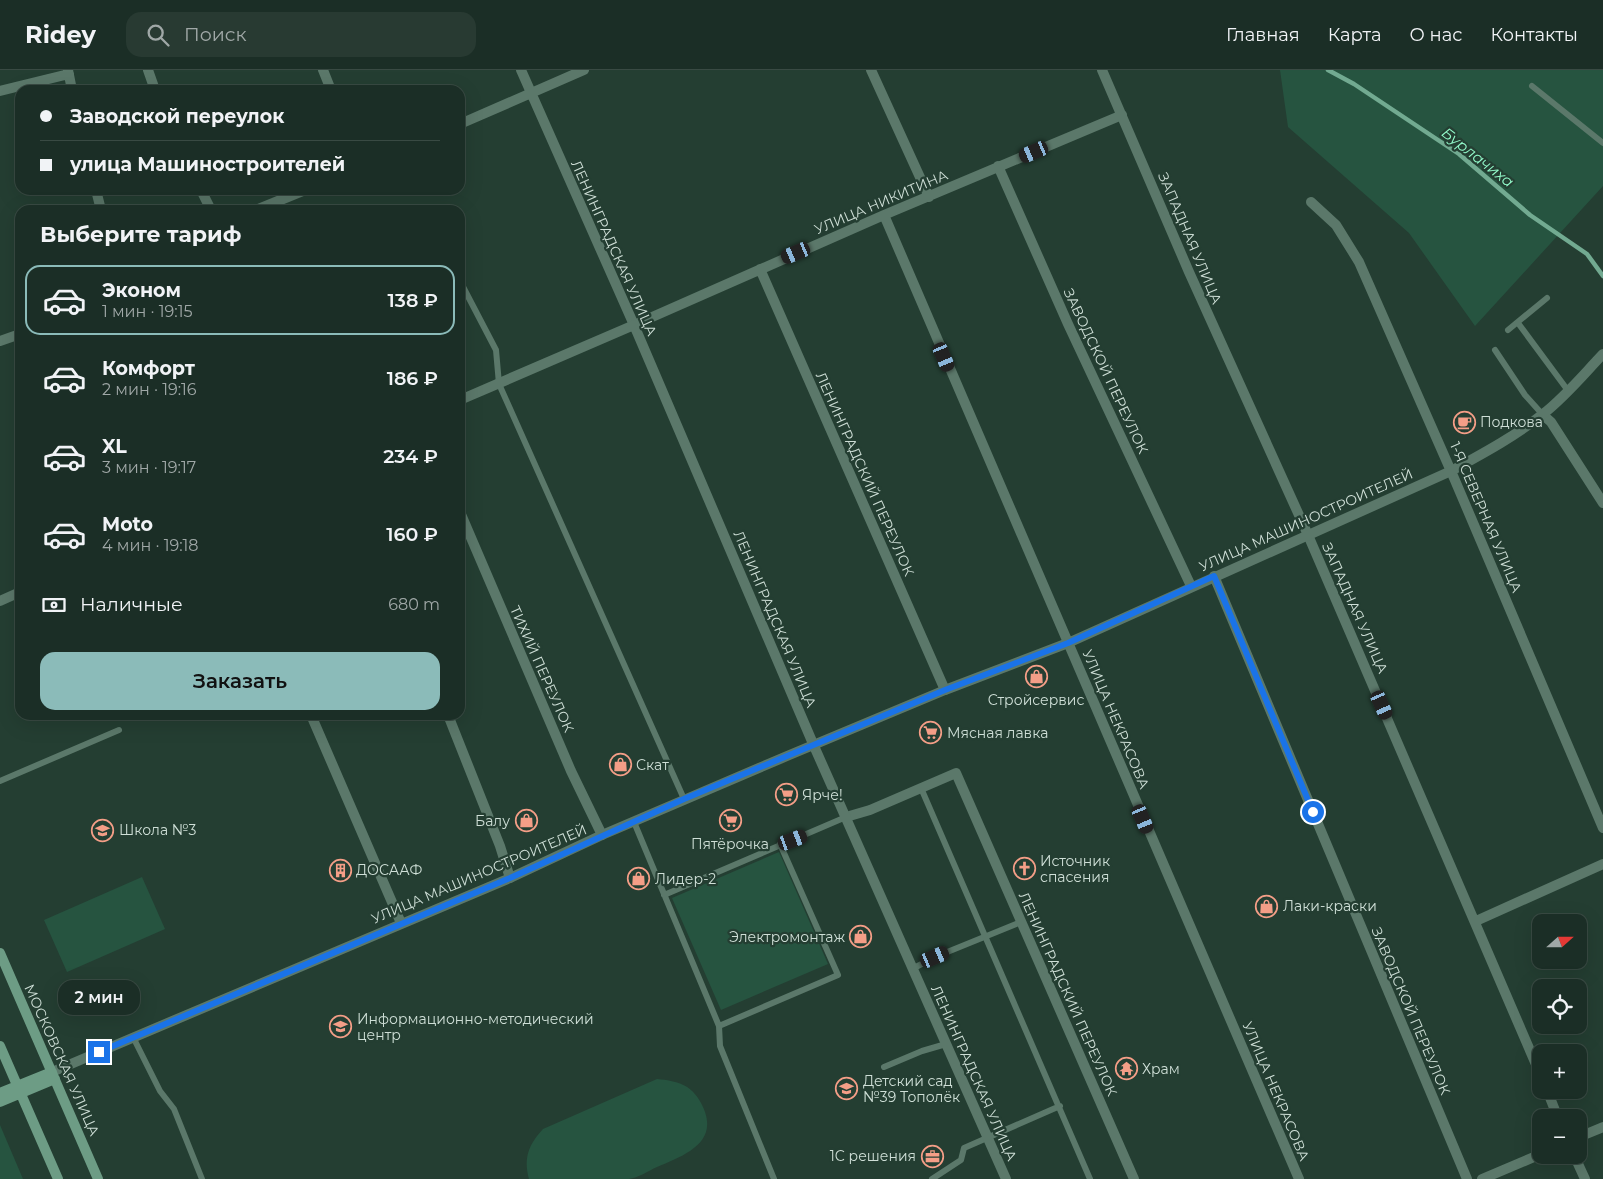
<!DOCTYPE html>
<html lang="ru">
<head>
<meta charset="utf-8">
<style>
	:root { --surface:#1b2e26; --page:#283a32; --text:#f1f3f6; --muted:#a0a8a7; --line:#394a43; --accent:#8bbbb9 }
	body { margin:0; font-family:Montserrat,sans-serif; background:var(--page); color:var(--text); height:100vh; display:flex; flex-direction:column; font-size:19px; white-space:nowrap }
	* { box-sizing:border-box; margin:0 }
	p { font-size:16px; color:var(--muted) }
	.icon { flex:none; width:28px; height:28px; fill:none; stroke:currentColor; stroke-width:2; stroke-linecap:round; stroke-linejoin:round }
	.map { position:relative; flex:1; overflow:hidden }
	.sheet { position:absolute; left:15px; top:135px; width:450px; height:515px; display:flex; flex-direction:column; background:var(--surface); border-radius:15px; box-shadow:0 5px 20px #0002,0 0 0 1px var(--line) }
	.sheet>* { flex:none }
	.hud { position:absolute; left:15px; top:15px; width:450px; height:110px; border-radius:15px; box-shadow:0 5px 20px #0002,0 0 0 1px var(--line); display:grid; align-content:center; height:110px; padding:0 25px; background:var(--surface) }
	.needle { width:32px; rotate:69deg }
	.controls { position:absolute; left:1532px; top:844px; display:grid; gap:10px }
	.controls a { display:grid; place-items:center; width:55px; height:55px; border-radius:10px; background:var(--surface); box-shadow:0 5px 20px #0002,0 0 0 1px var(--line); font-size:25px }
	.end { position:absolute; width:22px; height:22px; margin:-11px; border:6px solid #1a73e8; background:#fff; box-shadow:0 0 0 2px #fff }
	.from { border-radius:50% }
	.bubble { position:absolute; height:35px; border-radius:15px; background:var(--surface); box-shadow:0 5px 20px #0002,0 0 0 1px var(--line); font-size:16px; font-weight:600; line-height:35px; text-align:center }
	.car { position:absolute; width:15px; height:30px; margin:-15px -8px; border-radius:6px; box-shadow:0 0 4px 1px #0007; background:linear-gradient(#222 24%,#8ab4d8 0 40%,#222 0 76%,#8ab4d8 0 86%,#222 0) }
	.hud b { display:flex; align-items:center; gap:18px; height:48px; font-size:19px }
	.hud b+b { border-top:1px solid var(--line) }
	.hud i { width:12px; height:12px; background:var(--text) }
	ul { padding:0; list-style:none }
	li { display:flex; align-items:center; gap:15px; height:70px; margin:0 10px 8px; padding:0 15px; border:2px solid transparent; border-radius:15px }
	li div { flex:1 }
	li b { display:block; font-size:19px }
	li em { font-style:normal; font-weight:600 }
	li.on { border-color:var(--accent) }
	li>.icon { width:45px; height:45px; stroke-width:1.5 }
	h2 { padding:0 25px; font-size:22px; line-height:60px }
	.pay { display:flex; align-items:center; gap:12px; height:55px; padding:0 25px; font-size:19px }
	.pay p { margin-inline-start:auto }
	.button { display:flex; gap:10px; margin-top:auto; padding:10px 25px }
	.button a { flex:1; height:58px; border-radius:15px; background:var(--accent); color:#111; font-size:20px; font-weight:600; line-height:58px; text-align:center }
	header { display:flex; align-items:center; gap:30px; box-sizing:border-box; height:70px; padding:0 25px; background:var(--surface); border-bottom:1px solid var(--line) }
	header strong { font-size:24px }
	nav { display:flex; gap:28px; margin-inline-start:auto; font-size:18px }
	.search { width:350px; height:45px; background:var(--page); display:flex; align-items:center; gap:12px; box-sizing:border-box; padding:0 18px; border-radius:15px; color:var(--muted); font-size:19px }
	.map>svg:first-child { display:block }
	.green { fill:#265440 }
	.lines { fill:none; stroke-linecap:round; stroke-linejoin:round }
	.stream { stroke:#72aa91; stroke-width:4.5 }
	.service { stroke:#5b786a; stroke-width:6 }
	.minor { stroke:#5b786a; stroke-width:10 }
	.tertiary { stroke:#5b786a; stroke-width:10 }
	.secondary { stroke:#6d9c85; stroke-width:10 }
	.route { stroke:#1a73e8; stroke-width:6 }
	.labels { text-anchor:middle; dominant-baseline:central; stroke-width:4.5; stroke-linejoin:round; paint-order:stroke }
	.street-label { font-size:14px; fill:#cfdfd7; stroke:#243e32 }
	.poi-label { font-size:14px; fill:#cfdfd7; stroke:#243e32; text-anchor:start }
	.water-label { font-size:15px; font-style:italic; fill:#93fccc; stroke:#243e32 }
</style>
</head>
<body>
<header>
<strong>Ridey</strong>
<div class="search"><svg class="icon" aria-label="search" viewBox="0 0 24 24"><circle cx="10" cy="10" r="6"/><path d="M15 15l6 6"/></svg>Поиск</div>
<nav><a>Главная</a><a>Карта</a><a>О нас</a><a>Контакты</a></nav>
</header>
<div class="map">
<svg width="1603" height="1109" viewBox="0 0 1603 1109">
	<rect width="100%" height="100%" fill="#243e32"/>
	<!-- green -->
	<path class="green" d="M 1280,0 L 1603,0 L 1603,116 L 1475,256 L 1409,163 L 1288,57 Z
		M 779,782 L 828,894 L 721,940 L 672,828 Z
		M 142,807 L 165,859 L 67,902 L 44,850 Z
		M 657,1009 C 677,1011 691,1014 701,1033 C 722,1072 685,1085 657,1097 C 648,1101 638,1108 629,1109 C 596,1109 561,1109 529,1109 C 523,1088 529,1074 543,1059 Z
		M 0,1055 L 23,1109 L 0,1109 Z"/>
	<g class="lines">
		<!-- stream -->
		<path class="stream" d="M 1328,0 L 1354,14 L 1459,84 L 1530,145 L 1587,184 L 1603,206"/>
		<!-- service -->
		<path class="service" d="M 1532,16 L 1603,73
			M 460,211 L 496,280 L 499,314 L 684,729
			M 1518,253 L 1569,322
			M 1508,260 L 1547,228
			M 1495,280 L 1525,325 L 1543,345
			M 0,711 L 119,660
			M 921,718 L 1090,1109
			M 634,752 L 719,956 L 720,976 L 774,1109
			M 664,825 L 846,747
			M 912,899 L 935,887 L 1021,852
			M 719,956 L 838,905 L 780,774
			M 133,967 L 160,1021 L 174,1039 L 202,1109
			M 884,997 L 922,981 L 946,974
			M 932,1109 L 961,1090 L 964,1078 L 1060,1036"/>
		<!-- minor -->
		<path class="minor" d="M 68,0 L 72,20
			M 148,0 L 155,20
			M 323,0 L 331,20
			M 521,0 L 634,255 L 884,145 L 1122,45
			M 871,0 L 929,127
			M 1102,0 L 1189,202 L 1308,465 L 1541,1006
			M 0,21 L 69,4
			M 460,54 L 584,0
			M 998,96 L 1068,254 L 1191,516
			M 96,120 L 101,140
			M 201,120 L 211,140
			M 1311,132 L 1336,155 L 1359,192 L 1454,408 L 1603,758
			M 256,140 L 305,120
			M 884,145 L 1299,1109
			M 760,199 L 945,620
			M 0,271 L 20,264
			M 1543,345 L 1551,352 L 1603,433
			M 460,442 L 571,701 L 602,765
			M 1214,506 L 1467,1109
			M 311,645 L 401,853
			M 448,645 L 500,776 L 510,808
			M 846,747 L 870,740 L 956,703 L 1134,1109
			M 1476,851 L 1603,794
			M 1547,1020 L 1558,1048
			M 1574,1085 L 1585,1109"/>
		<!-- tertiary -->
		<path class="tertiary" d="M 460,330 L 634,255 L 814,676 L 1006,1109
			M 0,531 L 20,522
			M 52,1002 L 510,808 L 602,765 L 787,686 L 945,620 L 1068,573 L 1451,401 C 1482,384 1514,367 1543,344 C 1565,327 1583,305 1603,284
			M 1579,1067 L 1603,1057
			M 1482,1109 L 1541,1084"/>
		<!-- secondary -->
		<path class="secondary" d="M 0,883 L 98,1109
			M 0,976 L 58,1109
			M 0,1023 L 52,1002
			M 0,1032 L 55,1009"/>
	</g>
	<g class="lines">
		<!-- route -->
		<path class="route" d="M 99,982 L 510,808 L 684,729 L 945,620 L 1068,573 L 1214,506 L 1313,742"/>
	</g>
	<!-- icons -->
	<defs>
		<symbol id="cafe-ring" viewBox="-11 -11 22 22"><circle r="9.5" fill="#243e32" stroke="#f49e87" stroke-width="1.5"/><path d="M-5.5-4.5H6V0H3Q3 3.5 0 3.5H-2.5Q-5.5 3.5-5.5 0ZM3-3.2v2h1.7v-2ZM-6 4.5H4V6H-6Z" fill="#f49e87"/></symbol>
		<symbol id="shop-ring" viewBox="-11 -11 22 22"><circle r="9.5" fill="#243e32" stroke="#f49e87" stroke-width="1.5"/><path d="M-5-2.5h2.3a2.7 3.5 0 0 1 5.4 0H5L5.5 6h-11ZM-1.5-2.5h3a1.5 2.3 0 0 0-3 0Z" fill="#f49e87"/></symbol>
		<symbol id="supermarket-ring" viewBox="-11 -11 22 22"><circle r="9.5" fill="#243e32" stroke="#f49e87" stroke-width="1.5"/><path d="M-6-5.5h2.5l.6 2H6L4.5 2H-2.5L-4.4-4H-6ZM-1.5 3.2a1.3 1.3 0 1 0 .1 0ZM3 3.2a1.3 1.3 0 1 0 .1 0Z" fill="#f49e87"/></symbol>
		<symbol id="school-ring" viewBox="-11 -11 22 22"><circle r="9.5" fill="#243e32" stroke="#f49e87" stroke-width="1.5"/><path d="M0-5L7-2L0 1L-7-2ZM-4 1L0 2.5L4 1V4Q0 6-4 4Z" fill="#f49e87"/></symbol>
		<symbol id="church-ring" viewBox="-11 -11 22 22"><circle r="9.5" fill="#243e32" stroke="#f49e87" stroke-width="1.5"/><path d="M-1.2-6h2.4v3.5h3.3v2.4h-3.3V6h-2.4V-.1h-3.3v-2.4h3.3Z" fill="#f49e87"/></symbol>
		<symbol id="building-ring" viewBox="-11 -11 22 22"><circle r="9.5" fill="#243e32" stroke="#f49e87" stroke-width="1.5"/><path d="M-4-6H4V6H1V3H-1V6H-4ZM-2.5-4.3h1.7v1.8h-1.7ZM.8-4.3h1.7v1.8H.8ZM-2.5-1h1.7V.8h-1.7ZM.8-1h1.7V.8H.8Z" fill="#f49e87"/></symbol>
		<symbol id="university-ring" viewBox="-11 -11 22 22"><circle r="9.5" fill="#243e32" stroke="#f49e87" stroke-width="1.5"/><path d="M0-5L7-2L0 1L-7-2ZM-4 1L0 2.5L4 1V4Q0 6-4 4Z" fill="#f49e87"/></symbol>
		<symbol id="temple-ring" viewBox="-11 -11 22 22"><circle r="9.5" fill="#243e32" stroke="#f49e87" stroke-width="1.5"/><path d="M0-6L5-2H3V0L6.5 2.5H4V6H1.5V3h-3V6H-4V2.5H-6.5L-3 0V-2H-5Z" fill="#f49e87"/></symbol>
		<symbol id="office-ring" viewBox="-11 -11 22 22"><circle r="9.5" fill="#243e32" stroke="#f49e87" stroke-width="1.5"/><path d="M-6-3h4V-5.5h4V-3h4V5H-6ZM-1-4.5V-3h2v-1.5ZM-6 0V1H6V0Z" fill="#f49e87"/></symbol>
	</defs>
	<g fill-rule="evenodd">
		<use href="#cafe-ring" x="1452" y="340" width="25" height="25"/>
		<use href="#shop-ring" x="1024" y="594" width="25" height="25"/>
		<use href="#supermarket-ring" x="918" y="650" width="25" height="25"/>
		<use href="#shop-ring" x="608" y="682" width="25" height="25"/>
		<use href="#supermarket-ring" x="774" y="712" width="25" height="25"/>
		<use href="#shop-ring" x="514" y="738" width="25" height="25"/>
		<use href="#supermarket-ring" x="718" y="738" width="25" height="25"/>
		<use href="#school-ring" x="90" y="748" width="25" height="25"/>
		<use href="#church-ring" x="1012" y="786" width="25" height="25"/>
		<use href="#building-ring" x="328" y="788" width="25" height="25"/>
		<use href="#shop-ring" x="626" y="796" width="25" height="25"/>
		<use href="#shop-ring" x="1254" y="824" width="25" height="25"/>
		<use href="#shop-ring" x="848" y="854" width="25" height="25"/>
		<use href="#university-ring" x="328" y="944" width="25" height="25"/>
		<use href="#temple-ring" x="1114" y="986" width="25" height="25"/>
		<use href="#school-ring" x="834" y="1006" width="25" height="25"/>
		<use href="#office-ring" x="920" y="1074" width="25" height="25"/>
	</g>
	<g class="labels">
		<!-- street labels -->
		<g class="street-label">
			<text transform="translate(881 132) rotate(-23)">УЛИЦА НИКИТИНА</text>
			<text transform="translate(1190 168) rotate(67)">ЗАПАДНАЯ УЛИЦА</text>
			<text transform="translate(614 178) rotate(66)">ЛЕНИНГРАДСКАЯ УЛИЦА</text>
			<text transform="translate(1106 301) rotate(65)">ЗАВОДСКОЙ ПЕРЕУЛОК</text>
			<text transform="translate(865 404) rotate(66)">ЛЕНИНГРАДСКИЙ ПЕРЕУЛОК</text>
			<text transform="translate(1486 447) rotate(67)">1-Я СЕВЕРНАЯ УЛИЦА</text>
			<text transform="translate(1306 450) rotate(-24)">УЛИЦА МАШИНОСТРОИТЕЛЕЙ</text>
			<text transform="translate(1355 538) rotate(66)">ЗАПАДНАЯ УЛИЦА</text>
			<text transform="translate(775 549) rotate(67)">ЛЕНИНГРАДСКАЯ УЛИЦА</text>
			<text transform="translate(542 599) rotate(66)">ТИХИЙ ПЕРЕУЛОК</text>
			<text transform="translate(1116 649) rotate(67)">УЛИЦА НЕКРАСОВА</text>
			<text transform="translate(479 804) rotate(-23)">УЛИЦА МАШИНОСТРОИТЕЛЕЙ</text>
			<text transform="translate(1068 924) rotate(66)">ЛЕНИНГРАДСКИЙ ПЕРЕУЛОК</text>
			<text transform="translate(1411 941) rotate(67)">ЗАВОДСКОЙ ПЕРЕУЛОК</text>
			<text transform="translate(62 990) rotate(66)">МОСКОВСКАЯ УЛИЦА</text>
			<text transform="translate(974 1003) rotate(66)">ЛЕНИНГРАДСКАЯ УЛИЦА</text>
			<text transform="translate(1276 1021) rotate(67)">УЛИЦА НЕКРАСОВА</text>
		</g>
		<!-- poi labels -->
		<g class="poi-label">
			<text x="1480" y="352">Подкова</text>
			<text x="1036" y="630" text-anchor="middle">Стройсервис</text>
			<text x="947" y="663">Мясная лавка</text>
			<text x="636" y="695">Скат</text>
			<text x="802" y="725">Ярче!</text>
			<text x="510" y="751" text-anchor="end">Балу</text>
			<text x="119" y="760">Школа №3</text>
			<text x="730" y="774" text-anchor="middle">Пятёрочка</text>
			<text x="1040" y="791">Источник<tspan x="1040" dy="16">спасения</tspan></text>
			<text x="356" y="800">ДОСААФ</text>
			<text x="655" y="809">Лидер-2</text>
			<text x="1283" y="836">Лаки-краски</text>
			<text x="845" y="867" text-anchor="end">Электромонтаж</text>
			<text x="357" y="949">Информационно-методический<tspan x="357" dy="16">центр</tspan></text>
			<text x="1142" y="999">Храм</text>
			<text x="863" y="1011">Детский сад<tspan x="863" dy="16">№39 Тополёк</tspan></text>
			<text x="916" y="1086" text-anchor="end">1С решения</text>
		</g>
		<!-- water labels -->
		<g class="water-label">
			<text transform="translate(1478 87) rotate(38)">Бурлачиха</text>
		</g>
	</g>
</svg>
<div class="controls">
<a><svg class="needle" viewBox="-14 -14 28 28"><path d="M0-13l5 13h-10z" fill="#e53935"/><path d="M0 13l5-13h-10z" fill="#a0a8a7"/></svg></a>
<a><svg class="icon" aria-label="locate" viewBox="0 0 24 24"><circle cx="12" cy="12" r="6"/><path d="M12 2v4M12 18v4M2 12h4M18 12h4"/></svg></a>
<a>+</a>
<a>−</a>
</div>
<i class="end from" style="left:1313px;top:742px"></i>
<i class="end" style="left:99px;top:982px"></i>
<div class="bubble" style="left:58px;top:910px;width:82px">2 мин</div>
<i class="car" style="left:1034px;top:82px;rotate:247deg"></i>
<i class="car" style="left:796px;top:183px;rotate:247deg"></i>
<i class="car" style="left:944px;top:287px;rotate:157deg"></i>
<i class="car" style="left:1382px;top:635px;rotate:156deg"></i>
<i class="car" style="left:1143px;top:749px;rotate:157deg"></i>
<i class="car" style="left:793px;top:770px;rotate:70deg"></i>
<i class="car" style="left:935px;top:887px;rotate:67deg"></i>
<div class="hud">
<b><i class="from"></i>Заводской переулок</b>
<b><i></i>улица Машиностроителей</b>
</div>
<section class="sheet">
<h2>Выберите тариф</h2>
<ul>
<li class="on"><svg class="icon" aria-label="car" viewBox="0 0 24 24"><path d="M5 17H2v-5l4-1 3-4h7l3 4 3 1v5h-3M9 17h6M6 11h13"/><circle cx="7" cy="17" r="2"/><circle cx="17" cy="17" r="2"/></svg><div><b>Эконом</b><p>1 мин · 19:15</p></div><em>138 ₽</em></li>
<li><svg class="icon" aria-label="car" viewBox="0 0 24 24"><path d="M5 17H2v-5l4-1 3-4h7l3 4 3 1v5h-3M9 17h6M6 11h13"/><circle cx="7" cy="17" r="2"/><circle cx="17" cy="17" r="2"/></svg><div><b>Комфорт</b><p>2 мин · 19:16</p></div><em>186 ₽</em></li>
<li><svg class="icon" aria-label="car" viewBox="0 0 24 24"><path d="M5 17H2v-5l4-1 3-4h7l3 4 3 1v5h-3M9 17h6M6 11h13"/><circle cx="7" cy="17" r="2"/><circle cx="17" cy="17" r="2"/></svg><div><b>XL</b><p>3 мин · 19:17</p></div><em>234 ₽</em></li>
<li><svg class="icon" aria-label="car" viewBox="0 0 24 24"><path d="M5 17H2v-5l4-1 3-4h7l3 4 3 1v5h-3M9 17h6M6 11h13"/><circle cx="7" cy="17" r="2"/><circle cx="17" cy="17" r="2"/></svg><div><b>Moto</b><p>4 мин · 19:18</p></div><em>160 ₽</em></li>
</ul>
<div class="pay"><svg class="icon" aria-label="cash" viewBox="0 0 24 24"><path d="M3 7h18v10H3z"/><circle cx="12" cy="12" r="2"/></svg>Наличные<p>680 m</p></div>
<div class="button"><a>Заказать</a></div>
</section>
</div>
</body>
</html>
